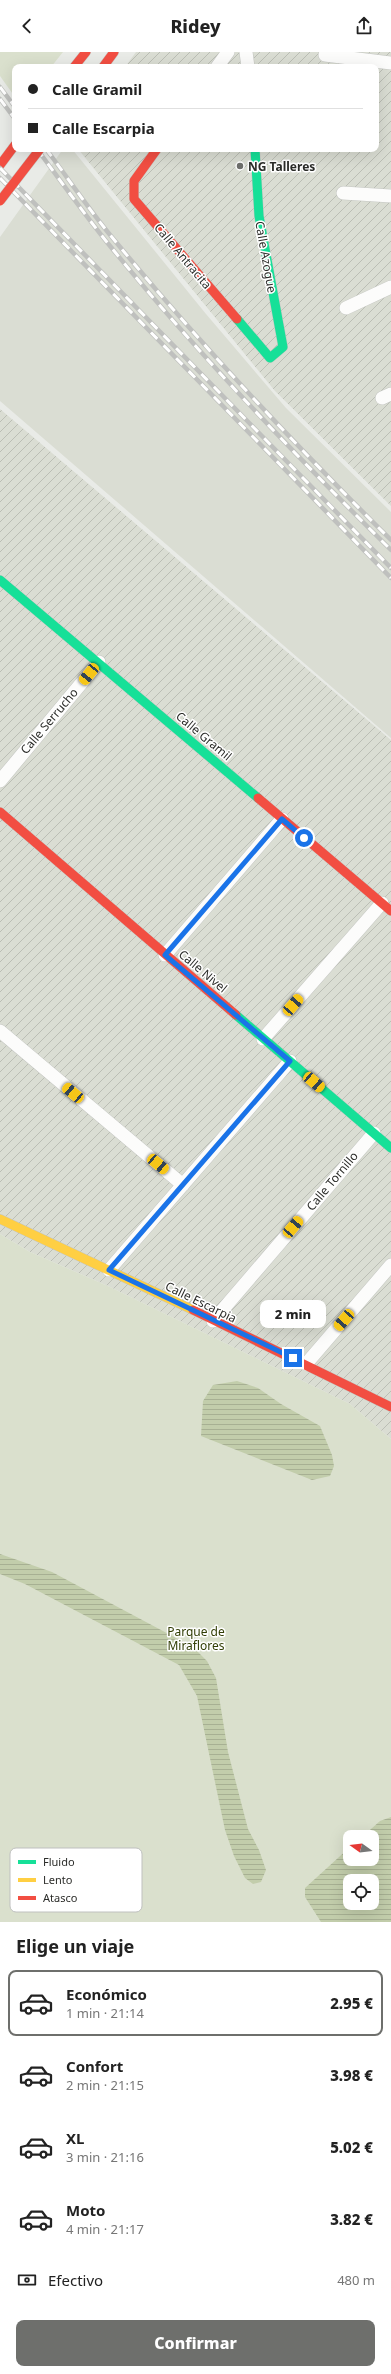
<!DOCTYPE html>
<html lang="es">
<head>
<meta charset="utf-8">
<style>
	:root { --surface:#fff; --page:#f6f6f6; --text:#222; --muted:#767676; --line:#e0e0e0; --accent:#6e6f6c }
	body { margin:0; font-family:"Noto Sans",sans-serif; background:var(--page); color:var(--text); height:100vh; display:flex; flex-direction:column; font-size:15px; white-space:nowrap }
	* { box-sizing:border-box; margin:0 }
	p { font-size:13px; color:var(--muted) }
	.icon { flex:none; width:22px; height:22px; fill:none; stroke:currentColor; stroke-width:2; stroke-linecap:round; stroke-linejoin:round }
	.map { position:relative; height:1870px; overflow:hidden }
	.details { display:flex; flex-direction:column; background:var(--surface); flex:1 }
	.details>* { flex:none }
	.guide { position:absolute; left:12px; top:12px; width:367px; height:88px; border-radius:8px; box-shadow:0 4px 16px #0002; display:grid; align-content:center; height:88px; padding:0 16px; background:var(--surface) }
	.needle { width:26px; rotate:285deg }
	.fabs { position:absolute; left:343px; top:1778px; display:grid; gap:8px }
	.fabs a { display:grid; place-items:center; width:36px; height:36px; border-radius:8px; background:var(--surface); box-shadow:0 4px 16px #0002; font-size:20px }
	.end { position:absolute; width:18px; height:18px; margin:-9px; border:5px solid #1a73e8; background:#fff; box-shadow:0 0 0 2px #fff }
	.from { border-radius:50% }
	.bubble { position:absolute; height:28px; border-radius:8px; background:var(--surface); box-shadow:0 4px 16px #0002; font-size:13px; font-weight:800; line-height:28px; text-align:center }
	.car { position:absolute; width:12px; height:24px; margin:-12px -6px; border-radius:5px; box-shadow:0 0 3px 1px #0007; background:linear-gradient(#f5c518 24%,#345 0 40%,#f5c518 0 76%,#345 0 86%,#f5c518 0) }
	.guide b { display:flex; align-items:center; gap:14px; height:38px; font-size:15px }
	.guide b+b { border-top:1px solid var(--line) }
	.guide i { width:10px; height:10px; background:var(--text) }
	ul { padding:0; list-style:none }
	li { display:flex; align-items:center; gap:12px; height:66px; margin:0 8px 6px; padding:0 8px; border:2px solid transparent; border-radius:8px }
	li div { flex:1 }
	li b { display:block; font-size:15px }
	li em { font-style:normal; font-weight:800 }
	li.active { border-color:var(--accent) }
	li>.icon { width:36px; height:36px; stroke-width:1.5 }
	h2 { padding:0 16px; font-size:18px; line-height:48px }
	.pay { display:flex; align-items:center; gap:10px; height:44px; padding:0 16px; font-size:15px }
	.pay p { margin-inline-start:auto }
	.primary-button { display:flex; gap:8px; margin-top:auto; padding:8px 16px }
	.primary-button a { flex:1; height:46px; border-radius:8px; background:var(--accent); color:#fff; font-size:16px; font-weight:800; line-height:46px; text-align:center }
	header { display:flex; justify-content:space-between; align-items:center; height:52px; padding:0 16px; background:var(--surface); font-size:18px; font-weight:800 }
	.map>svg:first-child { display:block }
	.built { fill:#daddd3 }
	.industrial { fill:url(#industrial-furrows) }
	.green { fill:#dae0cd; fill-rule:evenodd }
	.water { fill:url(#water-rules); fill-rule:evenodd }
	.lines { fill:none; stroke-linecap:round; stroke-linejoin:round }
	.street-casing { stroke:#c5c7c3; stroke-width:14 }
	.fast-casing { stroke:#c5c7c3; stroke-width:10 }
	.slow-casing { stroke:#c5c7c3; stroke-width:10 }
	.jam-casing { stroke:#c5c7c3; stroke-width:10 }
	.street { stroke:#fcfcfb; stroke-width:13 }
	.fast { stroke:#16e098; stroke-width:9 }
	.slow { stroke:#ffcf43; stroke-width:9 }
	.jam { stroke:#f24e42; stroke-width:9 }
	.rail-casing { stroke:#bfc0be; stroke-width:4.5 }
	.rail { stroke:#fff; stroke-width:3; stroke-dasharray:9; stroke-linecap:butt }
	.jam-bridge-casing { stroke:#c5c7c3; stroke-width:10; stroke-linecap:butt }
	.jam-bridge { stroke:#f24e42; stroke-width:9 }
	.route { stroke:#1a73e8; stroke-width:5 }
	.poi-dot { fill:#6e6f6c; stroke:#fff; stroke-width:1.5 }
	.labels { text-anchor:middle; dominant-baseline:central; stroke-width:3; stroke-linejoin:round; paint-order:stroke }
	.poi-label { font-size:12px; font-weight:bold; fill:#2b2c29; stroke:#fff; text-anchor:start }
	.street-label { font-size:12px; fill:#2b2c29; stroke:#fff }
	.park-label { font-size:12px; fill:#323e06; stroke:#fff }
	.key { fill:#fff; stroke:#bfc0bf; stroke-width:1 }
	.key-label { font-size:11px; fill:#2b2c29 }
</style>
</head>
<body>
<header><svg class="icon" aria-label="back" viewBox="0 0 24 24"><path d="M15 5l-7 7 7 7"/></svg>Ridey<svg class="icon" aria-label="share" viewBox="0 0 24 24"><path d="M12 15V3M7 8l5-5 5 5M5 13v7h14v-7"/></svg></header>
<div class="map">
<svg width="391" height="1870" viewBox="0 0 391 1870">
	<defs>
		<pattern id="industrial-furrows" width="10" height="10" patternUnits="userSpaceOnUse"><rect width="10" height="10" fill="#daddd3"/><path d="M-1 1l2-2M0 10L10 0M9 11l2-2" fill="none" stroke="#bbbeb5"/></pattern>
		<pattern id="water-rules" width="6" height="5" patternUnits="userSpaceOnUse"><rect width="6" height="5" fill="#c2cdab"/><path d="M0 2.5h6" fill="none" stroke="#a7b093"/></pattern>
	</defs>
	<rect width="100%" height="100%" fill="#e9ebe7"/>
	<!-- built -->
	<path class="built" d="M 63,97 L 72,97 L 206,262 L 286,356 L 391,460 L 391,686 L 0,349 L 0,185 Z"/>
	<!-- industrial -->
	<path class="industrial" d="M 136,0 L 391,0 L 391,454 L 275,339 L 78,97 L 376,97 L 376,15 L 125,15 Z
		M 0,357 L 391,688 L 391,1387 L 350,1352 L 110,1235 L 30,1200 L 0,1182 Z"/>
	<!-- green -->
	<path class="green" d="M 0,0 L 63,0 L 51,15 L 15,15 L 15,45 L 0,24 Z
		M 0,1182 L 30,1200 L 110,1235 L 350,1352 L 391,1387 L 391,1870 L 0,1870 ZM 350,1785 L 372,1785 L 372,1807 L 350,1807 ZM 350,1829 L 372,1829 L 372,1851 L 350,1851 Z"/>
	<!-- water -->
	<path class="water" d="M 237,1329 L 258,1336 L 281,1352 L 320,1374 L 332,1403 L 334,1414 L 330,1424 L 312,1428 L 201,1384 L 203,1349 L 213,1333 Z
		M 0,1502 L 52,1520 L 193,1595 L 207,1609 L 216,1626 L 228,1700 L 248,1777 L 259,1798 L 266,1818 L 261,1830 L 253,1832 L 245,1826 L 234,1804 L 225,1778 L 197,1644 L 179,1613 L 25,1532 L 0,1522 Z
		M 391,1765 L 391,1870 L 321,1870 L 305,1845 L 305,1836 L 350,1795 L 350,1807 L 372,1807 L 372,1785 L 362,1785 L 380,1769 ZM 350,1829 L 372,1829 L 372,1851 L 350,1851 Z"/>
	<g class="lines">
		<defs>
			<path id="street" d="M 246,0 L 248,15
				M 325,3 L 391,11
				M 217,15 L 228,0
				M 343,141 L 391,144
				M 346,256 L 391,235
				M 382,346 L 391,342
				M 0,729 L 99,610
				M 165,903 L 282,767
				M 0,979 L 183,1133
				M 263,987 L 382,851
				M 109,1218 L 290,1009
				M 213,1269 L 374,1081
				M 306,1312 L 391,1213"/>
			<path id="fast" d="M 237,267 L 270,306 L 283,295 L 259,164 L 255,97
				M 0,528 L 258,746
				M 236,963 L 391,1096"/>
			<path id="slow" d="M 0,1167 L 193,1258"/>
			<path id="jam" d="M 74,15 L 86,0
				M 103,15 L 114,0
				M 157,97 L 134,129 L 134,147 L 237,267
				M 0,113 L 15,93
				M 258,746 L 391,859
				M 0,760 L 236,963
				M 193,1258 L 391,1355"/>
		</defs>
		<!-- street casing -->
		<use href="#street" class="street-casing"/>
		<!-- fast casing -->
		<use href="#fast" class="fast-casing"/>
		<!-- slow casing -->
		<use href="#slow" class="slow-casing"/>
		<!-- jam casing -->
		<use href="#jam" class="jam-casing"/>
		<!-- street -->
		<use href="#street" class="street"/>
		<!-- fast -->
		<use href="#fast" class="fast"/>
		<!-- slow -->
		<use href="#slow" class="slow"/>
		<!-- jam -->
		<use href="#jam" class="jam"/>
		<defs>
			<path id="rail" d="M 0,35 L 15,55
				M 0,47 L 15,67
				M 37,97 C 60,128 82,159 106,189 C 194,298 292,400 391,498
				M 46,97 C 68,126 88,156 111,184 C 199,291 293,391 391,488
				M 0,116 L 391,516
				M 0,126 L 391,526"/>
		</defs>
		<!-- rail casing -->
		<use href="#rail" class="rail-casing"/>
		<!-- rail -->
		<use href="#rail" class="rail"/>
		<defs>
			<path id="jam-bridge" d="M 0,149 L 40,97"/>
		</defs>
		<!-- jam-bridge casing -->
		<use href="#jam-bridge" class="jam-bridge-casing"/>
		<!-- jam-bridge -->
		<use href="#jam-bridge" class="jam-bridge"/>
	</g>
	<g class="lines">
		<!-- route -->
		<path class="route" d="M 293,1306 L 109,1218 L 290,1009 L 165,903 L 282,767 L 304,786"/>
	</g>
	<!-- markers -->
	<circle class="poi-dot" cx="240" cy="114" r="4"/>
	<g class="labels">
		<!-- poi labels -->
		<g class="poi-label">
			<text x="248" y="114">NG Talleres</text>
		</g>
		<!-- street labels -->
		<g class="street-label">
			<text transform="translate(183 204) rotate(50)">Calle Antracita</text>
			<text transform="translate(266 205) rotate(80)">Calle Azogue</text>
			<text transform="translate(49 669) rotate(-50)">Calle Serrucho</text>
			<text transform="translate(204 684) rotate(40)">Calle Gramil</text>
			<text transform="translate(203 919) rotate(40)">Calle Nivel</text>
			<text transform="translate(332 1129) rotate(-50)">Calle Tornillo</text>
			<text transform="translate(201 1250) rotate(26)">Calle Escarpia</text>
		</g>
		<!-- park labels -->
		<g class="park-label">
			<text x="196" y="1579">Parque de<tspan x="196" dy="14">Miraflores</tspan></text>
		</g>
	</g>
	<!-- legend -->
	<rect x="10" y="1796" width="132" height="64" rx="6" class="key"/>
	<rect x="18" y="1808" width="18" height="4" fill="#16e098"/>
	<rect x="18" y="1826" width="18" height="4" fill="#ffcf43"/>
	<rect x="18" y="1844" width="18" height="4" fill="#f24e42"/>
	<g class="key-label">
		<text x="43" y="1814">Fluido</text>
		<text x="43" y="1832">Lento</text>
		<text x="43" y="1850">Atasco</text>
	</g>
</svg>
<div class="fabs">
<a><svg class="needle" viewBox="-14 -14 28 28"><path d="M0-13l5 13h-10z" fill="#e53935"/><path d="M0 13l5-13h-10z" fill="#767676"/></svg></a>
<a><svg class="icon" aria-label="locate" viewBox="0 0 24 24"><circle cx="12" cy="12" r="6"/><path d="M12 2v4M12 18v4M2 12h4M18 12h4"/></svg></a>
</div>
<i class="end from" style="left:304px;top:786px"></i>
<i class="end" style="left:293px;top:1306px"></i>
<div class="bubble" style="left:260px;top:1248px;width:66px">2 min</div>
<i class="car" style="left:89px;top:622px;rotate:219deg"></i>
<i class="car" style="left:293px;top:953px;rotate:41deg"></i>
<i class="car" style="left:314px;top:1030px;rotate:131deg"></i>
<i class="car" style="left:73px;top:1041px;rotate:310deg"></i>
<i class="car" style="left:158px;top:1112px;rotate:130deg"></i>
<i class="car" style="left:293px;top:1175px;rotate:40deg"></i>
<i class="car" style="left:344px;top:1268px;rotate:221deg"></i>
<div class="guide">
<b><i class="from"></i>Calle Gramil</b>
<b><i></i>Calle Escarpia</b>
</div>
</div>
<section class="details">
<h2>Elige un viaje</h2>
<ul>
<li class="active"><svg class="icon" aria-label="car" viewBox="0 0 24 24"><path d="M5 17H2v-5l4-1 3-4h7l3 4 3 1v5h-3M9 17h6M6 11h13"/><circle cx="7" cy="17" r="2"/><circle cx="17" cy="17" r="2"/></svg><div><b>Económico</b><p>1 min · 21:14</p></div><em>2.95 €</em></li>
<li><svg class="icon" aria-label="car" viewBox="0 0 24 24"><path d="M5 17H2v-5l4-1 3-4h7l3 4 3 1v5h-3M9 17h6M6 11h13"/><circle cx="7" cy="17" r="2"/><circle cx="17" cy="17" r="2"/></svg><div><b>Confort</b><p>2 min · 21:15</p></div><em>3.98 €</em></li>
<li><svg class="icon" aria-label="car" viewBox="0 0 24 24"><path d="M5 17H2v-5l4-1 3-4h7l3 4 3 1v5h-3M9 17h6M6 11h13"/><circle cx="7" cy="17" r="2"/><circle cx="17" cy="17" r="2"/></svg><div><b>XL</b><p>3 min · 21:16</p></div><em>5.02 €</em></li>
<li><svg class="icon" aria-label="car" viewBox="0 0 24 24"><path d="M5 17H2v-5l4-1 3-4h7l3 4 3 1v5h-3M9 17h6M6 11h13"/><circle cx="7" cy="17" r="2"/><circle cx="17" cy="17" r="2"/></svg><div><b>Moto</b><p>4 min · 21:17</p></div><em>3.82 €</em></li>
</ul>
<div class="pay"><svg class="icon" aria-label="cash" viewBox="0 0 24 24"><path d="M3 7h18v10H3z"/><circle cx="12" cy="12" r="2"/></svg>Efectivo<p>480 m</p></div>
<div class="primary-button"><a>Confirmar</a></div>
</section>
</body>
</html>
